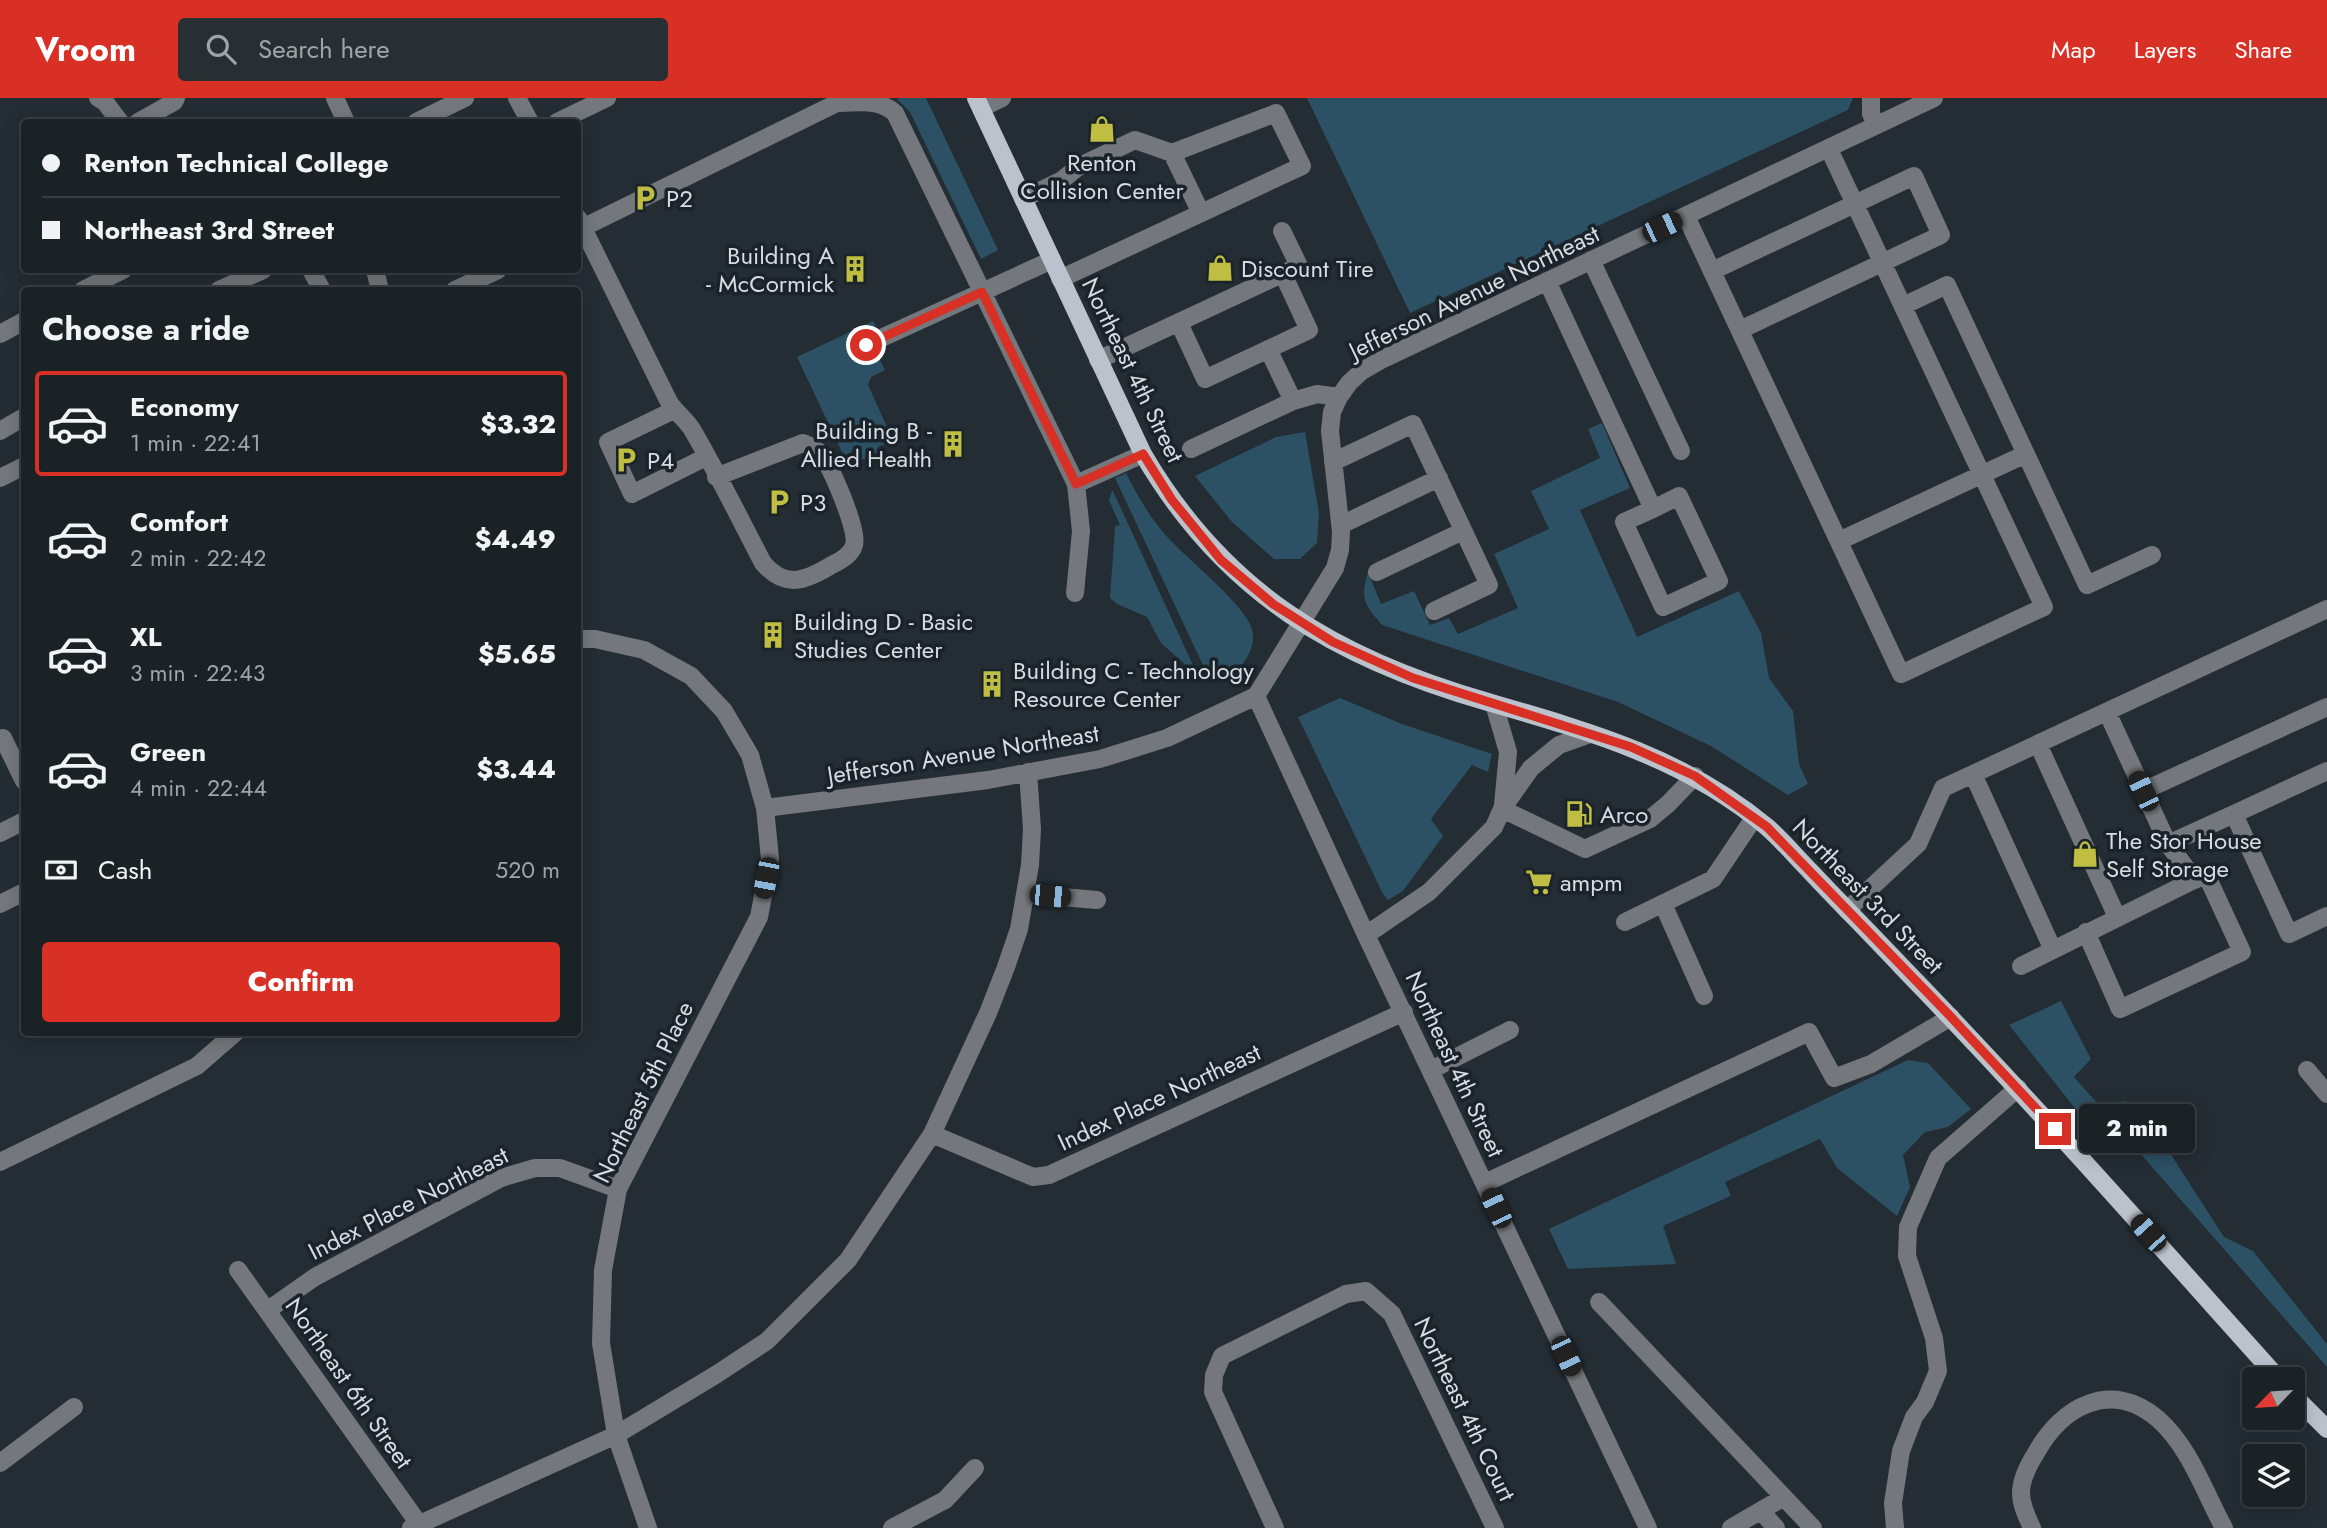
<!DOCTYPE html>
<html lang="en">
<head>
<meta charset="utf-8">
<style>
	:root { --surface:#1a2226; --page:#272f32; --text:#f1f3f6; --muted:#9fa4a7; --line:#383f43; --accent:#d93025 }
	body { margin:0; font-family:Jost,sans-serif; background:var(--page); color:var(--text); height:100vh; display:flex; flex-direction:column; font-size:26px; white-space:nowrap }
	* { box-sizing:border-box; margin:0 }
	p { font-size:23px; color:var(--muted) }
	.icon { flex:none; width:38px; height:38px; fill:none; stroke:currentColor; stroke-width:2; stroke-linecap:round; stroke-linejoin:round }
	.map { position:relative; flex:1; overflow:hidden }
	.side { position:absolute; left:21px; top:189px; width:560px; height:749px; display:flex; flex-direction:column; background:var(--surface); border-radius:7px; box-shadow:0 4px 18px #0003,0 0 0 2px var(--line) }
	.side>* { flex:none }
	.hud { position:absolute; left:21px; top:21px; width:560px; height:154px; border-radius:7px; box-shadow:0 4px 18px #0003,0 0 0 2px var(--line); display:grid; align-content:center; height:154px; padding:0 21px; background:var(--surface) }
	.needle { width:46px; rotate:245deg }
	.fabs { position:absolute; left:2242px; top:1269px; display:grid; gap:14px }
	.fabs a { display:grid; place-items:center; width:63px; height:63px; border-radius:7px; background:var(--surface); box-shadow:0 4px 18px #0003,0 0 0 2px var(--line); font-size:35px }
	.end { position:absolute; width:32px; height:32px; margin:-16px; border:9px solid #d93025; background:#fff; box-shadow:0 0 0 4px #fff }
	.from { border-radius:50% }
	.bubble { position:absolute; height:49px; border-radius:7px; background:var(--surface); box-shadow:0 4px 18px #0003,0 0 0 2px var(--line); font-size:23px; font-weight:800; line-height:49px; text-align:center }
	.car { position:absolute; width:21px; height:42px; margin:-21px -10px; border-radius:9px; box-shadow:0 0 5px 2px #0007; background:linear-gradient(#222 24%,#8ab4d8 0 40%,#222 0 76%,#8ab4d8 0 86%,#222 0) }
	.hud b { display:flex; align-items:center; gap:24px; height:66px; font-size:26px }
	.hud b+b { border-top:2px solid var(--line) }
	.hud i { width:18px; height:18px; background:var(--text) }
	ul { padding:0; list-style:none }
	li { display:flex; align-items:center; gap:21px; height:105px; margin:0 14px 10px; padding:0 7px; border:4px solid transparent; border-radius:7px }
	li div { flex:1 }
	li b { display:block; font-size:26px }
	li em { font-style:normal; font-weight:800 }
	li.on { border-color:var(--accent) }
	li>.icon { width:63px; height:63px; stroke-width:1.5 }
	h2 { padding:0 21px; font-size:32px; line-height:84px }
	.pay { display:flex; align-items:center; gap:18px; height:77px; padding:0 21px; font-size:26px }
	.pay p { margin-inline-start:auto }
	.action { display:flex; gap:14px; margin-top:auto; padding:14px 21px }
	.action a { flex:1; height:80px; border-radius:7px; background:var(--accent); color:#fff; font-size:28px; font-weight:800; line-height:80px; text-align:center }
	header { display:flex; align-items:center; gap:42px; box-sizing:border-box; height:98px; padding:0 35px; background:var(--accent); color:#fff }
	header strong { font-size:33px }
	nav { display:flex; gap:38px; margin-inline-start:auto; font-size:24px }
	.search { width:490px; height:63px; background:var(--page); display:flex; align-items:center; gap:18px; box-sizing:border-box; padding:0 24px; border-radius:7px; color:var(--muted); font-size:26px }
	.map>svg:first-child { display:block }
	.grass { fill:#2c5064 }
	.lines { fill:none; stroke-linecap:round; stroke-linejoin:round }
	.minor { stroke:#74777b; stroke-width:18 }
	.major { stroke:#bcc2cc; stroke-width:18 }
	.route { stroke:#d93025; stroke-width:9 }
	.labels { text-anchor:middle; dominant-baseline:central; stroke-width:7; stroke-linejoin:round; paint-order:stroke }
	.poi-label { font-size:24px; fill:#d6dce0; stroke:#1a2329; text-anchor:start }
	.street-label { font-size:24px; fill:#d6dce0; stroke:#1a2329 }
</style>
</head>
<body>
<header>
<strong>Vroom</strong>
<div class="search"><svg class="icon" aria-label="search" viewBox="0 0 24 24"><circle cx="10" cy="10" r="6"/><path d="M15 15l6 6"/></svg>Search here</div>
<nav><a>Map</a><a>Layers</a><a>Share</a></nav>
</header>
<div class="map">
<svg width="2327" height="1430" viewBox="0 0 2327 1430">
	<rect width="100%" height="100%" fill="#232d33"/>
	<!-- grass -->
	<path class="grass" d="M 900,0 L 926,0 L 998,152 L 981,161 L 910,14 L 897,1 Z
		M 1307,0 L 1853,0 L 1848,12 L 1410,215 Z
		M 873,223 L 877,231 L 861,239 L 870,259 L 877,256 L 885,272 L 871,279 L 868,287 L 892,340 L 887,349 L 885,346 L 878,349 L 880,353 L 862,362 L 858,350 L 851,352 L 857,365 L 849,369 L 797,259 Z
		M 1602,325 L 1630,390 L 1580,412 L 1637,539 L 1739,493 L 1761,535 L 1769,580 L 1793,613 L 1799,666 L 1808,686 L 1788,697 L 1711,648 L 1618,604 L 1382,527 C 1364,506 1360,501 1368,474 L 1381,506 L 1414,493 L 1430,527 L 1449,520 L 1458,536 L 1518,510 L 1494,456 L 1549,431 L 1531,393 L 1600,360 L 1588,331 Z
		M 1305,334 L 1319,415 L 1317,445 L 1300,461 L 1274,461 L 1232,424 L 1195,378 L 1276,339 Z
		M 1126,375 C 1138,399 1152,423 1171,443 C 1189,462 1246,508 1252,531 C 1257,549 1244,566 1233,579 L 1223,578 L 1210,582 L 1115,380 Z
		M 1112,393 L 1113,393 L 1198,578 L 1161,545 L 1147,519 L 1117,506 L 1110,500 L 1115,428 L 1120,427 L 1109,402 Z
		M 1340,600 L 1402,626 L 1492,656 L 1488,674 L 1472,667 L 1431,721 L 1443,738 L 1403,793 L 1388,802 L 1383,796 L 1298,619 Z
		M 2061,903 L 2091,961 L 2074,979 L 2098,1006 L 2125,1003 L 2152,1027 L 2224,1139 L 2253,1153 L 2327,1246 L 2327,1269 L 2112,1023 L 2096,1037 L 2009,927 Z
		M 1908,962 L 1928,965 L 1971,1011 L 1948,1029 L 1925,1034 L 1903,1057 L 1910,1089 L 1897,1118 L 1837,1070 L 1820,1041 L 1725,1084 L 1731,1098 L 1663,1128 L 1676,1166 L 1568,1171 L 1549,1131 Z"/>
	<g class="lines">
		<!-- minor -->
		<path class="minor" d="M 98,0 L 105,4 L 120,24
			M 335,0 L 346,24
			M 517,0 L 530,24
			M 1871,0 L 1871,16 L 1877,27
			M 837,5 C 858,5 878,0 895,15 L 1076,386
			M 981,10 L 1002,0
			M 138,24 L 174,4 L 176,0
			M 416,24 L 465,0
			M 557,24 L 607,0
			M 1172,55 L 1201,115
			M 1023,101 L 1062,82 L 1078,69 L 1135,42 L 1172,55 L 1276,15 L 1302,68 L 1060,181
			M 1686,118 L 1901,576 L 2044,509 L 1829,51
			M 578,120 L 669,304 C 676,315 687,322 693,333 C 718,376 740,421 763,465 C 785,491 805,483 830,468 C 839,463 851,458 854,447 C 859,433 831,369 821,356 C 815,350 811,348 803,345 L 716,379
			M 578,132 L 837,5 L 835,0
			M 1591,162 L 1681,353
			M 311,172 L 322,192
			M 375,172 L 380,192
			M 1712,173 L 1914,78 L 1941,137 L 1740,232
			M 1547,183 L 1653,411 L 1624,424 L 1663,509 L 1719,483 L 1679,398 L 1653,411
			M 83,192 L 123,172
			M 219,192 L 263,172
			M 455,192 L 498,172
			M 1903,208 L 1947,187 L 2087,487 L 2152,457
			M 1179,225 L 1205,281 L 1309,232 L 1283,176
			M 0,236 L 24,223
			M 866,247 L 1052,162
			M 1268,251 L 1293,303
			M 1098,262 L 1299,168 L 1282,133
			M 674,312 L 608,344 L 632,396 L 706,359
			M 0,333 L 24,319
			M 1191,351 L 1293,303 L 1317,296 L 1339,299
			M 1333,364 L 1413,326 L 1489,487 L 1434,513
			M 0,380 L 24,368
			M 1341,427 L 1439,380
			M 1839,443 L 2026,356
			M 1377,474 L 1463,433
			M 1075,495 L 1081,433 L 1076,386 L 1143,356
			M 578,541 L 595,541 L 644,552 L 691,578 L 724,613 L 750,657 L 765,710 L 770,761 L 759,819 L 618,1091 L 603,1172 L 601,1245 L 616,1337 L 648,1430
			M 1256,598 L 1366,837 L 1648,1430
			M 1494,606 L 1508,654 L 1503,707
			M 2107,614 L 2168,746 L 2234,716
			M 0,642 L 3,640 L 24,683
			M 2038,646 L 2117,819
			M 2327,673 L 2234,716 L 2289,836 L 2327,818
			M 1973,676 L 2053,852
			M 2143,693 L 2327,609
			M 765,710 L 988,682 L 1100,661 L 1167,640 L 1256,598 L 1335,470 L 1340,452 L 1341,434 L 1330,333 L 1332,314 L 1339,299 L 1349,285 L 1362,273 L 1383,261 L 1934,0
			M 1502,711 L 1585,751 L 1650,721 L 1668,706 L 1695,678
			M 0,735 L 24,723
			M 2168,746 L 2195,782
			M 1027,796 L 1097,802
			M 0,806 L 24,794
			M 1663,806 L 1704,898
			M 1847,812 L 1918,746 L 1943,690 L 2327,511
			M 1625,824 L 1713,781 L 1754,720
			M 1366,837 L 1429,794 L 1494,729 L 1502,711 L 1531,670 L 1559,647 L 1590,636
			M 2021,868 L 2206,776 L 2242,854 L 2120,911 L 2086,834
			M 1431,972 L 1510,932
			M 2307,972 L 2327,996
			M 932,1036 L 1033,1079 L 1049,1077 L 1404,914
			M 0,1064 L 197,968 L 236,934
			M 1485,1085 L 1809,934 L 1834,980 L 1871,966 L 1951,919
			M 238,1172 L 419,1426
			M 1599,1204 L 1813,1430
			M 268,1212 L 315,1179 L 501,1080 L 535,1070 L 560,1070 L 618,1091
			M 0,1365 L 74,1309
			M 1761,1413 L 1776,1430
			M 411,1430 L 616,1337 L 717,1276 L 767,1243 L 848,1162 L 932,1036 L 988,915 L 1006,869 L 1019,831 L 1030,767 L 1032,731 L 1028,674
			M 892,1430 L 945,1402 L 975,1370
			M 1275,1430 L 1213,1294 L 1214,1277 L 1222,1258 L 1346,1196 L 1366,1193 L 1392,1216 L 1495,1430
			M 1731,1430 L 1784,1399
			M 1895,1430 L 1893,1405 L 1901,1353 L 1914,1319 L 1925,1304 L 1938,1273 L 1934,1240 L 1907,1158 L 1908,1129 L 1938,1060 L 2018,990
			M 2032,1430 C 2027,1419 2021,1407 2021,1395 C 2021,1381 2029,1366 2036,1355 C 2062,1308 2111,1281 2158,1321 C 2189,1348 2205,1395 2224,1430"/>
		<!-- major -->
		<path class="major" d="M 976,0 L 1143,356 C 1224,495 1337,561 1488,604 C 1588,633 1685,660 1767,729 C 1782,742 1795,758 1809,772 C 1840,805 1872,837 1903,870 C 2032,1003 2155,1143 2279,1281
			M 2292,1296 L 2327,1331"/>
	</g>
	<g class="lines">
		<!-- route -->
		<path class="route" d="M 866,247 L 982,194 L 1076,386 L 1143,356 L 1172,402 L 1221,462 L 1273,506 L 1333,544 L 1413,580 L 1631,649 L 1695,678 L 1767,729 L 1951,919 L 2055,1031"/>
	</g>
	<!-- icons -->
	<defs>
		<symbol id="shop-bare" viewBox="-9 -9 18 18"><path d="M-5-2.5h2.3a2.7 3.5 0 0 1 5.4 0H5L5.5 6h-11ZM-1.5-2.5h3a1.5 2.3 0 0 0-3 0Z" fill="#bfbe42" stroke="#1a2329" stroke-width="2.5" paint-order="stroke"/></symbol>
		<symbol id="parking-bare" viewBox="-9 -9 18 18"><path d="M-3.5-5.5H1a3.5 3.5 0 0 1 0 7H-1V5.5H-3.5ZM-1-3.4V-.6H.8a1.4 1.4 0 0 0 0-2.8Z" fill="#bfbe42" stroke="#1a2329" stroke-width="2.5" paint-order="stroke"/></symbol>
		<symbol id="building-bare" viewBox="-9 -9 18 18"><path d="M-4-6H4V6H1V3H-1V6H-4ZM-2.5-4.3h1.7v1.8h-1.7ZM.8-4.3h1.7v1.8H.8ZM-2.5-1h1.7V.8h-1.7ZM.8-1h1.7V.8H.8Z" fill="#bfbe42" stroke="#1a2329" stroke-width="2.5" paint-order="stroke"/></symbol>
		<symbol id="fuel-bare" viewBox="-9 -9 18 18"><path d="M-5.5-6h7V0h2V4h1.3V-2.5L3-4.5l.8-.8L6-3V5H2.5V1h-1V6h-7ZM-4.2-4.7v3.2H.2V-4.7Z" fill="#bfbe42" stroke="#1a2329" stroke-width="2.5" paint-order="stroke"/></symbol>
		<symbol id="supermarket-bare" viewBox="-9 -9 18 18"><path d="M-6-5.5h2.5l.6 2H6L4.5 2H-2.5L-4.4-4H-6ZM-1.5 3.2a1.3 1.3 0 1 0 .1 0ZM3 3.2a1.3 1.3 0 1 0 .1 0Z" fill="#bfbe42" stroke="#1a2329" stroke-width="2.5" paint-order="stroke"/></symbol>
	</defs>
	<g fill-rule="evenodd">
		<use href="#shop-bare" x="1083" y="12" width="38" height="38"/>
		<use href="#parking-bare" x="626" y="81" width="38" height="38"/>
		<use href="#shop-bare" x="1201" y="151" width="38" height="38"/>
		<use href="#building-bare" x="836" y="152" width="38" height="38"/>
		<use href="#building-bare" x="934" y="327" width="38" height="38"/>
		<use href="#parking-bare" x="607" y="343" width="38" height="38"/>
		<use href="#parking-bare" x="760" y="385" width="38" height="38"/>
		<use href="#building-bare" x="754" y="518" width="38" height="38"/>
		<use href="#building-bare" x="973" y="567" width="38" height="38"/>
		<use href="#fuel-bare" x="1560" y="697" width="38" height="38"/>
		<use href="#shop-bare" x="2066" y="737" width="38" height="38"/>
		<use href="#supermarket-bare" x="1520" y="765" width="38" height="38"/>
	</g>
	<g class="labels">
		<!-- poi labels -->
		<g class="poi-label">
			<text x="1102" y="64" text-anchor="middle">Renton<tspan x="1102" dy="28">Collision Center</tspan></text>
			<text x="666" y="100">P2</text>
			<text x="834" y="157" text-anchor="end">Building A<tspan x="834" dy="28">- McCormick</tspan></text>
			<text x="1241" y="170">Discount Tire</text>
			<text x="932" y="332" text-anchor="end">Building B -<tspan x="932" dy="28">Allied Health</tspan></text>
			<text x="647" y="362">P4</text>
			<text x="800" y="404">P3</text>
			<text x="794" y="523">Building D - Basic<tspan x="794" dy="28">Studies Center</tspan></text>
			<text x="1013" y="572">Building C - Technology<tspan x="1013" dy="28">Resource Center</tspan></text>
			<text x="1600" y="716">Arco</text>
			<text x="2106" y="742">The Stor House<tspan x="2106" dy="28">Self Storage</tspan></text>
			<text x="1560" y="784">ampm</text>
		</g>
		<!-- street labels -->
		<g class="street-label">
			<text transform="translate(1474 194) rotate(-26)">Jefferson Avenue Northeast</text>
			<text transform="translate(1133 272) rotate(64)">Northeast 4th Street</text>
			<text transform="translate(963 656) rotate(-9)">Jefferson Avenue Northeast</text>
			<text transform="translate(1868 798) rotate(46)">Northeast 3rd Street</text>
			<text transform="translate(1455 966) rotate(65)">Northeast 4th Street</text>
			<text transform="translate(643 994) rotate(-64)">Northeast 5th Place</text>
			<text transform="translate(1159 999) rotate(-25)">Index Place Northeast</text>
			<text transform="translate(408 1105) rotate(-27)">Index Place Northeast</text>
			<text transform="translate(349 1285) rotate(55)">Northeast 6th Street</text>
			<text transform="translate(1465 1311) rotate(64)">Northeast 4th Court</text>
		</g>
	</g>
</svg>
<div class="fabs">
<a><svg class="needle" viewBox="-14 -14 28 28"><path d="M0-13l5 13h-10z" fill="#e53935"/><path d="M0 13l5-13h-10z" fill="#9fa4a7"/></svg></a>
<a><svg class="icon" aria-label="layers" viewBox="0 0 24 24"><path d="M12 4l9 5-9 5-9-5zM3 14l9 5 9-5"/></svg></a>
</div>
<i class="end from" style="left:866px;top:247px"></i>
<i class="end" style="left:2055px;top:1031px"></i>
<div class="bubble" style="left:2079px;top:1006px;width:116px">2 min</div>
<i class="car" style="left:1662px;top:129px;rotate:65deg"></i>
<i class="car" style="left:2143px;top:693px;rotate:335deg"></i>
<i class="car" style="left:766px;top:780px;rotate:191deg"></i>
<i class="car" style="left:1050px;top:798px;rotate:95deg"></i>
<i class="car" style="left:1496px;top:1110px;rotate:335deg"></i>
<i class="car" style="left:2148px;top:1135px;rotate:318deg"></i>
<i class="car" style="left:1566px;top:1258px;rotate:155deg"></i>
<div class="hud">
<b><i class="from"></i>Renton Technical College</b>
<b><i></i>Northeast 3rd Street</b>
</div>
<section class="side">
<h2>Choose a ride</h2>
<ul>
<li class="on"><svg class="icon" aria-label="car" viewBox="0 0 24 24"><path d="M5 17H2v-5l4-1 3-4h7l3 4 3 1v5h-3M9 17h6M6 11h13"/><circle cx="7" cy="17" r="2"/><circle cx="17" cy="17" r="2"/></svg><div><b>Economy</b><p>1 min · 22:41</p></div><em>$3.32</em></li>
<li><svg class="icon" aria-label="car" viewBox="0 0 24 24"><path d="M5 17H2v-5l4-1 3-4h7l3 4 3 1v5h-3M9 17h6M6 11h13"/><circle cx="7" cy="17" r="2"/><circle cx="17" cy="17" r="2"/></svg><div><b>Comfort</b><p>2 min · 22:42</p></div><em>$4.49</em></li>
<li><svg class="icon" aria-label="car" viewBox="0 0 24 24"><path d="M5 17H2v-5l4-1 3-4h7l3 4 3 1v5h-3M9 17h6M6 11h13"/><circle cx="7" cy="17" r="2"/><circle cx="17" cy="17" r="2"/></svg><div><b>XL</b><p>3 min · 22:43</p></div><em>$5.65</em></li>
<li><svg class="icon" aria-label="car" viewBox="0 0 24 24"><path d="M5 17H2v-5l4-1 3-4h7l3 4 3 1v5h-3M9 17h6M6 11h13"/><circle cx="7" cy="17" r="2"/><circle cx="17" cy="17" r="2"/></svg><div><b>Green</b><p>4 min · 22:44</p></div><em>$3.44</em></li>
</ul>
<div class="pay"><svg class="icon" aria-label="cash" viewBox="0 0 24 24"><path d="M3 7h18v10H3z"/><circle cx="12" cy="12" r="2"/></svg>Cash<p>520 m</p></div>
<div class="action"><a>Confirm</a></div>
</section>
</div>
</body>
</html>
